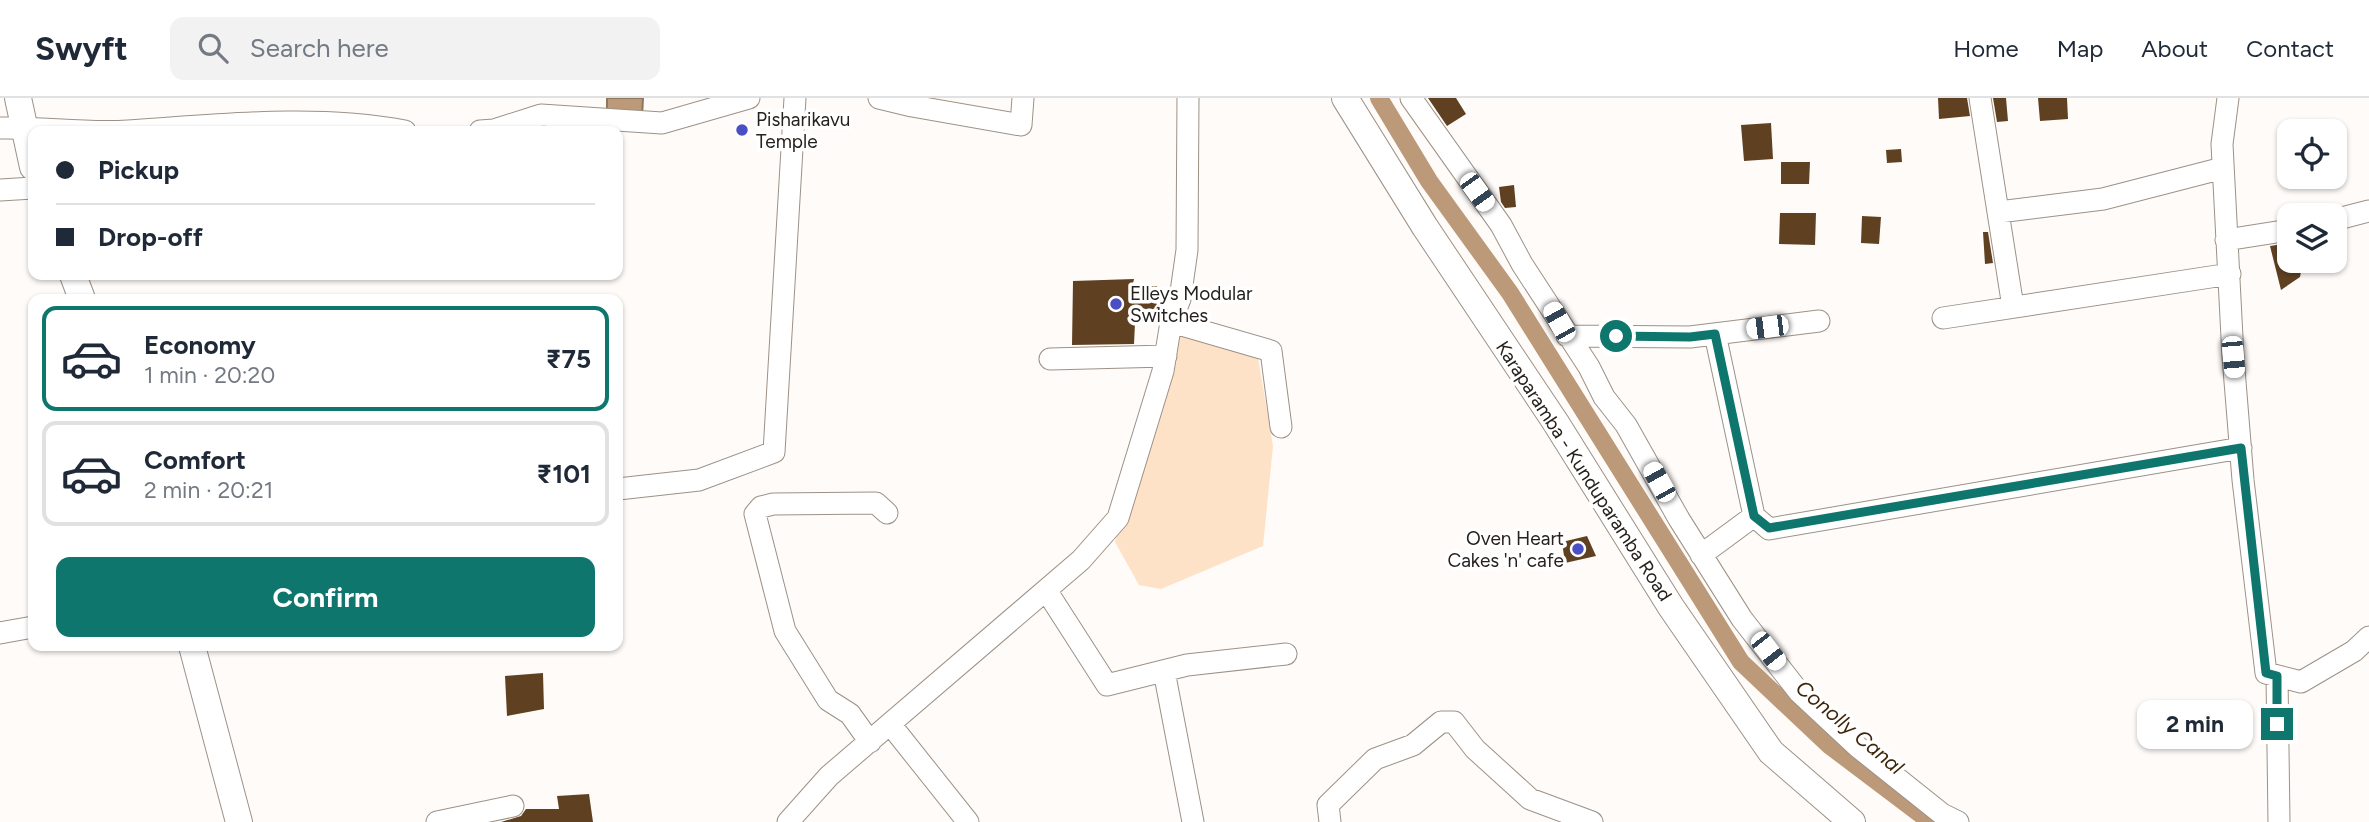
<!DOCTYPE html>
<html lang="en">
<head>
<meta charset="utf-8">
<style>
	:root { --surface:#fff; --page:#f2f2f3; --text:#1f2937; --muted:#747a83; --line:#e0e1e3; --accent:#0f766e }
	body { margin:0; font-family:Figtree,sans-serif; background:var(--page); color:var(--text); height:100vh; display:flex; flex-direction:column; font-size:26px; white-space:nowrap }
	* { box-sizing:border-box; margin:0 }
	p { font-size:23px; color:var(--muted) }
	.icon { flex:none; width:38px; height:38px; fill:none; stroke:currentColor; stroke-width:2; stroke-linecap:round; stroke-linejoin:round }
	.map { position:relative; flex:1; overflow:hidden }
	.sheet { position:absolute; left:28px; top:196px; width:595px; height:357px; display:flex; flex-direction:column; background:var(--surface); border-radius:14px; box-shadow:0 2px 5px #0004 }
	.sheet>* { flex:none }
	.top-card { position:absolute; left:28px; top:28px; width:595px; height:154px; border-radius:14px; box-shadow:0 2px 5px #0004; display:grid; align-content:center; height:154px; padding:0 28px; background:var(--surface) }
	.tools { position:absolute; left:2277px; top:21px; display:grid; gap:14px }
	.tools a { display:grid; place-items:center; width:70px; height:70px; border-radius:14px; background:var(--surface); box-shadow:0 2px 5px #0004; font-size:35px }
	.end { position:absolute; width:32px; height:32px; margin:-16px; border:9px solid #0f766e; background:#fff; box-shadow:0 0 0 4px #fff }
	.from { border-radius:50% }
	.bubble { position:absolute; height:49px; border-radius:14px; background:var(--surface); box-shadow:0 2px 5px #0004; font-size:23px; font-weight:700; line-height:49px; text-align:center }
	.car { position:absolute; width:21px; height:42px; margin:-21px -10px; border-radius:9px; box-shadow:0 0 5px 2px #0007; background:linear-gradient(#fff 24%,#345 0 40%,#fff 0 76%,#345 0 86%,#fff 0) }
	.top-card b { display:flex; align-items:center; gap:24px; height:66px; font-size:26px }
	.top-card b+b { border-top:2px solid var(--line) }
	.top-card i { width:18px; height:18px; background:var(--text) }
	ul { padding:12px 0 0; list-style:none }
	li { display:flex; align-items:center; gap:21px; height:105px; margin:0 14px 10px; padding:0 14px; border:4px solid var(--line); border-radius:14px }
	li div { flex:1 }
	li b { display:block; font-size:26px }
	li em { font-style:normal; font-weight:700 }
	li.on { border-color:var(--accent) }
	li>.icon { width:63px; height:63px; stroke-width:1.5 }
	.primary-button { display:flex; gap:14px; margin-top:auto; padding:14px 28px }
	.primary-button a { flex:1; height:80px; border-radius:14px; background:var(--accent); color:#fff; font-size:28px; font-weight:700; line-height:80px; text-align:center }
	header { display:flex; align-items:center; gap:42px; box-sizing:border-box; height:98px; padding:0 35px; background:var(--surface); border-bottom:2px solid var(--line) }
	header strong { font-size:33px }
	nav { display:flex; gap:38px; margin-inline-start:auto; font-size:24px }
	.search { width:490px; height:63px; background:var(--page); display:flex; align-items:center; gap:18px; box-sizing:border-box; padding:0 24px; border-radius:14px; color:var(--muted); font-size:26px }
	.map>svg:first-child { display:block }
	.green { fill:#fee2c7 }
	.water { fill:#bc9a79; stroke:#8f765d; stroke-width:2 }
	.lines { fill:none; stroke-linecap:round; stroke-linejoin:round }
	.canal { stroke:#bc9a79; stroke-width:18 }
	.building { fill:#5f4122 }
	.minor-casing { stroke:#9d9186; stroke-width:23 }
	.major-casing { stroke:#9d9186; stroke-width:28 }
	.minor { stroke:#fff; stroke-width:21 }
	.major { stroke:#fff; stroke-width:26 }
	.route { stroke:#0f766e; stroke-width:9 }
	.poi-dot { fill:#4b4fc5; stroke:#fff; stroke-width:2.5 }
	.labels { text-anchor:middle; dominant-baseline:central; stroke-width:7; stroke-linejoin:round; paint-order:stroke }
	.poi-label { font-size:19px; fill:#26211d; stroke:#fff; text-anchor:start }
	.street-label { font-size:19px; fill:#26211d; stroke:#fff }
	.water-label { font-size:21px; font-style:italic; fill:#3e2609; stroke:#fff }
</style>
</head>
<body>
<header>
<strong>Swyft</strong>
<div class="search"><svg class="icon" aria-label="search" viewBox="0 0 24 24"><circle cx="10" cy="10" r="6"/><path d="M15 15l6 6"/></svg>Search here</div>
<nav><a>Home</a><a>Map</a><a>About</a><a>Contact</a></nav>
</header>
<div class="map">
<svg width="2369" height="724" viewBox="0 0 2369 724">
	<rect width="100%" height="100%" fill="#fefbf9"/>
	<!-- green -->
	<path class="green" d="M 1177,234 L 1258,260 L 1273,348 L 1263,448 L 1161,491 L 1139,487 L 1115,444 Z"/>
	<!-- water -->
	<path class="water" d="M 607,0 L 643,0 L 642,20 L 607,18 Z"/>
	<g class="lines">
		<!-- canal -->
		<path class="canal" d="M 1379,0 L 1429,83 L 1510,195 L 1741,564 L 1829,647 L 1931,724"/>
	</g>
	<!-- building -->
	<path class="building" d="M 1428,0 L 1456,0 L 1466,16 L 1447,28 Z
		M 1938,0 L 1967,0 L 1970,18 L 1939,21 Z
		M 1993,0 L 2006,0 L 2008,23 L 1997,24 Z
		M 2038,0 L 2067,0 L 2068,21 L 2040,23 Z
		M 1771,25 L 1773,61 L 1744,63 L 1741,27 Z
		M 1901,51 L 1902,64 L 1887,65 L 1886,52 Z
		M 1781,64 L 1810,64 L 1809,86 L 1781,86 Z
		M 1514,87 L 1516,109 L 1505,110 L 1501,104 L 1499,89 Z
		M 1780,115 L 1816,115 L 1815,147 L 1779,146 Z
		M 1862,118 L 1881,119 L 1879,146 L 1861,145 Z
		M 1983,134 L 1988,134 L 1993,165 L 1985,166 Z
		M 2289,145 L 2289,163 L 2303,163 L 2300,179 L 2281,192 L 2270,148 Z
		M 1134,181 L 1132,190 L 1157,188 L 1161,213 L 1158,223 L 1135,225 L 1134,246 L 1072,247 L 1073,183 Z
		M 1587,438 L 1596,458 L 1565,465 L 1562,444 Z
		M 543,575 L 544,611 L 507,618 L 505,578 Z
		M 589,696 L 593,724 L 501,724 L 521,718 L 526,711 L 559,711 L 557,698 Z"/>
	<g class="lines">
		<defs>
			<path id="minor" d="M 879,0 L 912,8 L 1021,27 L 1023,0
				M 1411,0 L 1501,127 L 1522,166 L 1589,269 L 1604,299 L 1626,327 L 1679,421 L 1742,521 L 1799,594 L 1858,649 L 1942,716 L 1958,724
				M 1980,0 L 2013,209
				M 2228,0 L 2222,46 L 2233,259 L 2243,382 L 2266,575 L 2301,584 L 2354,553 L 2369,539
				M 0,30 C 43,29 85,36 128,33 C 221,27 314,16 405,33
				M 480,33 L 494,32 L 541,17 L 662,25 L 749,0
				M 0,92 L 33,90
				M 1999,114 L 2103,101 L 2223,70
				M 2334,122 L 2369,113
				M 2226,142 L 2289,132
				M 1943,220 L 2230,176
				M 1171,224 L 1271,253 L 1281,329
				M 1715,236 L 1754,418
				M 1567,238 L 1690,239 L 1819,223
				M 1050,261 L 1166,258
				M 618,391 L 699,382 L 774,354 L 795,0
				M 1701,457 L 1754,418 L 1769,431 L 2241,350
				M 1046,492 L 1107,587 L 1187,567 L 1286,556
				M 0,535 L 33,529
				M 1164,573 L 1193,724
				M 2277,578 L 2279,724
				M 890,626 L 968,724
				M 870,644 L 850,616 L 828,602 L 785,533 L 755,416 L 761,409 L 773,406 L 876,405 L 887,415
				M 437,724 L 513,708
				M 788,724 L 829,678 L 1081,462 L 1118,420 L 1163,273 L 1171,224 L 1180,201 L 1187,152 L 1188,0
				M 1330,724 L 1328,707 L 1375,661 L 1413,647 L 1441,624 L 1454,624 L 1475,651 L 1530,701 L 1592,724"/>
			<path id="major" d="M 18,0 L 33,69
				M 1345,0 L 1425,129 L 1556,325 L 1671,509 L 1771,654 L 1852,724
				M 73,177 L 82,201
				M 192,548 L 239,724"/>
		</defs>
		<!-- minor casing -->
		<use href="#minor" class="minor-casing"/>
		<!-- major casing -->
		<use href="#major" class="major-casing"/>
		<!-- minor -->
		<use href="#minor" class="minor"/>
		<!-- major -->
		<use href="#major" class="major"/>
	</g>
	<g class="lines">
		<!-- route -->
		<path class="route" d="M 1616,238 L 1690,239 L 1715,236 L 1754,418 L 1769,430 L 2241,350 L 2266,575 L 2277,578 L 2277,626"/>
	</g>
	<!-- markers -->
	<g class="poi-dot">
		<circle cx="742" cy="32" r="7"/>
		<circle cx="1116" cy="206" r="7"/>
		<circle cx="1578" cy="451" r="7"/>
	</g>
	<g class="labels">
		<!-- poi labels -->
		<g class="poi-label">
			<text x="756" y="21">Pisharikavu<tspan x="756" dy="22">Temple</tspan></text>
			<text x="1130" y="195">Elleys Modular<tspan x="1130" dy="22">Switches</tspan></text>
			<text x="1564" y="440" text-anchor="end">Oven Heart<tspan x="1564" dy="22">Cakes 'n' cafe</tspan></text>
		</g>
		<!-- street labels -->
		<g class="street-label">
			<text transform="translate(1584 373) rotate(57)">Karaparamba - Kunduparamba Road</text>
		</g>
		<!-- water labels -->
		<g class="water-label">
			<text transform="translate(1850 629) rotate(40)">Conolly Canal</text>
		</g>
	</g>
</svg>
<div class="tools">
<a><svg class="icon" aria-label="locate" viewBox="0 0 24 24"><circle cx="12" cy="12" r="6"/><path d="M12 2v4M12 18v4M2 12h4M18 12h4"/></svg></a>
<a><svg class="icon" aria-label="layers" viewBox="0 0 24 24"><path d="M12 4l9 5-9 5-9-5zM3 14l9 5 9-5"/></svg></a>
</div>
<i class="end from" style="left:1616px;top:238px"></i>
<i class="end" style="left:2277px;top:626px"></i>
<div class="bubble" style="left:2137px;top:602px;width:116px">2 min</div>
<i class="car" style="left:1477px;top:94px;rotate:144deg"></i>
<i class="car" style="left:1559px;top:224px;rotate:331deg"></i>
<i class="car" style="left:1767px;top:229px;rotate:263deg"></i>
<i class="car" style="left:2233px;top:259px;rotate:175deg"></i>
<i class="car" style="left:1659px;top:384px;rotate:331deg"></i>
<i class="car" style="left:1768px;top:553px;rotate:142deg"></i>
<div class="top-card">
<b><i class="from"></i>Pickup</b>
<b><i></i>Drop-off</b>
</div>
<section class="sheet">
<ul>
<li class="on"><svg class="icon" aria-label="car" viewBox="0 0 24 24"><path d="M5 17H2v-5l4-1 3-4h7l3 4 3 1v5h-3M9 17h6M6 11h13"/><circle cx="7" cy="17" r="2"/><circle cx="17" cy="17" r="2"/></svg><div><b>Economy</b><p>1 min · 20:20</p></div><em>₹75</em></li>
<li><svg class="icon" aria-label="car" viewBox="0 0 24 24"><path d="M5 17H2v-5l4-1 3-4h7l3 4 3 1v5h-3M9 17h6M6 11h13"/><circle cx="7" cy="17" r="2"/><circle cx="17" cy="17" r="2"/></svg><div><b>Comfort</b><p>2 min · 20:21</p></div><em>₹101</em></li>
</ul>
<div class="primary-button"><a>Confirm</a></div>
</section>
</div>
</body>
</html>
